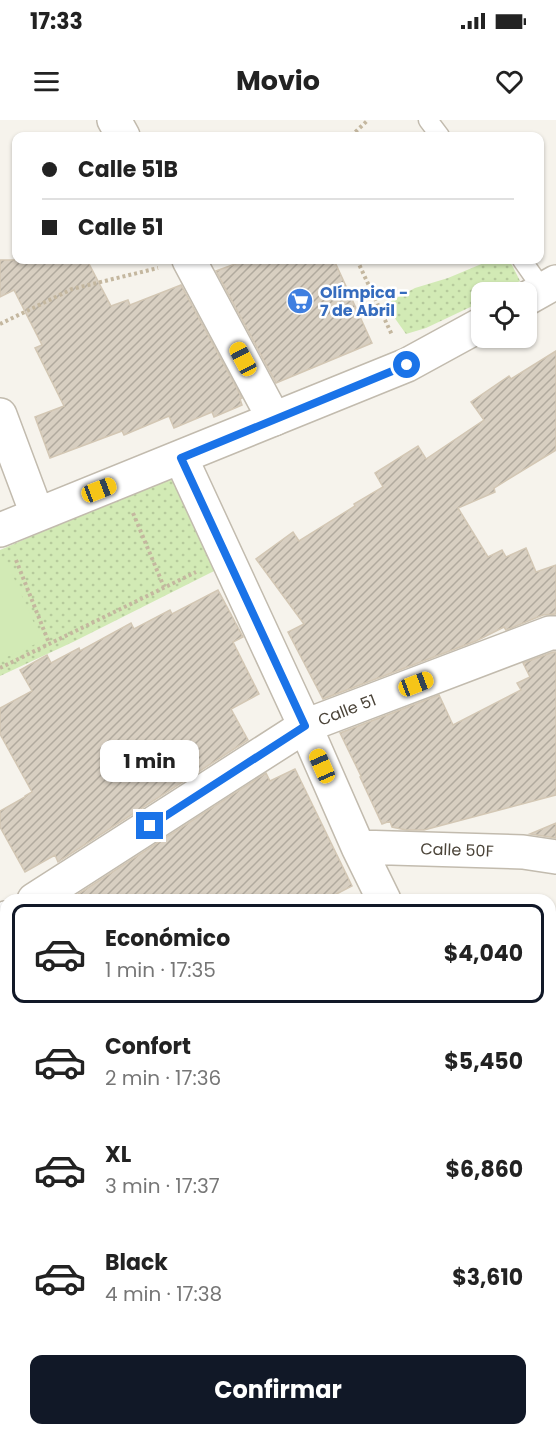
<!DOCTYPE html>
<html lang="es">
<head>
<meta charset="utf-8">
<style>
	:root { --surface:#fff; --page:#f6f6f6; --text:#222; --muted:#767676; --line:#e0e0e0; --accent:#111827 }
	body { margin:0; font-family:Poppins,sans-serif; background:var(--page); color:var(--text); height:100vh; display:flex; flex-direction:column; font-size:22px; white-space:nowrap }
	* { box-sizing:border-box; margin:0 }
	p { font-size:20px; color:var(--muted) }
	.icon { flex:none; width:33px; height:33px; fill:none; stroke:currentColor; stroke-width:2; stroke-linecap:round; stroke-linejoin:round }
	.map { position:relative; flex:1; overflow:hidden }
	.side { position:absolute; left:0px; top:774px; width:556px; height:542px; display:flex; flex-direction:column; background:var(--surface); border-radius:18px 18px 0 0; box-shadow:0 2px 4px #0004 }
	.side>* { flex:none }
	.top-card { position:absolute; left:12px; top:12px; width:532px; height:132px; border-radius:12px; box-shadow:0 2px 4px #0004; display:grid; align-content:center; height:132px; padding:0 30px; background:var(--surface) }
	.tools { position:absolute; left:471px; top:162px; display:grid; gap:12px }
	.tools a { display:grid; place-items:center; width:66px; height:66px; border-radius:12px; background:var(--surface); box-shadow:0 2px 4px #0004; font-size:30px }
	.end { position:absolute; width:27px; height:27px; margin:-14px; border:8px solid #1a73e8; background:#fff; box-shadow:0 0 0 3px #fff }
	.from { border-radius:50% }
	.bubble { position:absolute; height:42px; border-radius:12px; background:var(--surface); box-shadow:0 2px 4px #0004; font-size:20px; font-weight:700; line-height:42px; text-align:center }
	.car { position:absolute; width:18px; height:36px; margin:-18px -9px; border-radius:8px; box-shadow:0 0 4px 2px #0007; background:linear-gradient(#f5c518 24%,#345 0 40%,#f5c518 0 76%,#345 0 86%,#f5c518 0) }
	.top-card b { display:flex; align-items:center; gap:21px; height:57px; font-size:22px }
	.top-card b+b { border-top:2px solid var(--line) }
	.top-card i { width:15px; height:15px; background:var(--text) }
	ul { padding:10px 0 0; list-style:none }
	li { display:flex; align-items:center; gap:18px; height:99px; margin:0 12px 9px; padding:0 18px; border:3px solid transparent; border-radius:12px }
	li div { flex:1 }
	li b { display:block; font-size:22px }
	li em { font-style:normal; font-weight:700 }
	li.active { border-color:var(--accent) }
	li>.icon { width:54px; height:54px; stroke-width:1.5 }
	.button { display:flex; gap:12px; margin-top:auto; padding:12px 30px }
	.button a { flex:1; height:69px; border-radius:12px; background:var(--accent); color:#fff; font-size:24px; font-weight:700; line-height:69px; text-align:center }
	.status { display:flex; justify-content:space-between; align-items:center; height:42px; padding:0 30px; background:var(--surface); direction:ltr }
	.status svg { height:16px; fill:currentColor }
	header { display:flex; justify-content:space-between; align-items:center; height:78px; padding:0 30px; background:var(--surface); font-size:27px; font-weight:700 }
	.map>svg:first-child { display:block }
	.grass { fill:url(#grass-dots) }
	.pitch { fill:#d2eab5 }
	.building { fill:url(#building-hatch); stroke:#d3c7b4; stroke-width:1.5 }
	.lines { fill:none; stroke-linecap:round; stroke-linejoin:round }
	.service-casing { stroke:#c2bbae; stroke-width:21 }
	.minor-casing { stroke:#c2bbae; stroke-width:36 }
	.tertiary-casing { stroke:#c2bbae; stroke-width:36 }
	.path { stroke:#c4b79f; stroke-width:4; stroke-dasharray:3 3; stroke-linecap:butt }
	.service { stroke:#fff; stroke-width:18 }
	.minor { stroke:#fff; stroke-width:33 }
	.tertiary { stroke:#fff; stroke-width:33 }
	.route { stroke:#1a73e8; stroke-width:8 }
	.labels { text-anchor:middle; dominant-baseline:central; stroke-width:5; stroke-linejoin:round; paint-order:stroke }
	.shop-label { font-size:16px; font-weight:bold; fill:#366cbe; stroke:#fff; text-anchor:start }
	.street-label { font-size:16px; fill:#4b4439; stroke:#fff }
</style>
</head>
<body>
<div class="status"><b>17:33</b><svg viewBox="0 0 49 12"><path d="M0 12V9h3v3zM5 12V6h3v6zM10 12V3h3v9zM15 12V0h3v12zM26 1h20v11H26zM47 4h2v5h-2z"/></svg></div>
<header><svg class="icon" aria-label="menu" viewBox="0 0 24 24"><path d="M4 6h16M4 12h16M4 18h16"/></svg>Movio<svg class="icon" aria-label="heart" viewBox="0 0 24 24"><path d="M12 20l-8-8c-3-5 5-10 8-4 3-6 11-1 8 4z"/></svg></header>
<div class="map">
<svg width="556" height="1315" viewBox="0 0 556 1315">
	<defs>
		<pattern id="grass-dots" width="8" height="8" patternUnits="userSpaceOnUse" patternTransform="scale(1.5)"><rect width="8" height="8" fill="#d2eab5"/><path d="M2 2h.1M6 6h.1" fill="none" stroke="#b6ca9c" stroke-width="1.8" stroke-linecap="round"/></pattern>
		<pattern id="building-hatch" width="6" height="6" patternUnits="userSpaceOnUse" patternTransform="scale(1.5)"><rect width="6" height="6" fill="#d8cfc1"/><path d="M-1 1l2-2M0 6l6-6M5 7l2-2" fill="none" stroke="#b1aa9e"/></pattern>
	</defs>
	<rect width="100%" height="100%" fill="#f6f3ec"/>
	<!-- grass -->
	<path class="grass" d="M 491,140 L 507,140 L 512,145 L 520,161 L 498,172 L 482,172 L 481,182 L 426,208 L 406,214 L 394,197 L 391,181 L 415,168 L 448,158 Z
		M 175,354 L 220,448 L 73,522 L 0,556 L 0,430 Z"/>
	<!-- pitch -->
	<path class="pitch" d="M 5,438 L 42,521 L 0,540 L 0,440 Z"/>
	<!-- building -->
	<path class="building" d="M 0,140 L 87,140 L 111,186 L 128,180 L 130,185 L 181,165 L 242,278 L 240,279 L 242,285 L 214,297 L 212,292 L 174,308 L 169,296 L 124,315 L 122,311 L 50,338 L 35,297 L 64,286 L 35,228 L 42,225 L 14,170 L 0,177 Z
		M 246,140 L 334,140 L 372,223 L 276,263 L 216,151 Z
		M 556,231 L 556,330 L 494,368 L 495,372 L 458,388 L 488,437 L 502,430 L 506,437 L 526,428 L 536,452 L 556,445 L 556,494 L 543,495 L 506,510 L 504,507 L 476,521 L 323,579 L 288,512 L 304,504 L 256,439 L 293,412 L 299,421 L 355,386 L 354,384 L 383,367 L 375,353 L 418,326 L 426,339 L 484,300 L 471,282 L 509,256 L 511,259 Z
		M 218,470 L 243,517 L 233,522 L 259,574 L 231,589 L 248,620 L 58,742 L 55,735 L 25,752 L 0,707 L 0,691 L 25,677 L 25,676 L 32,672 L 0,614 L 0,588 L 32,571 L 20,550 L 47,535 L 51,543 L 79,528 L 80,531 L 131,503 L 134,509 L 170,490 L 172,494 Z
		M 553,532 L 556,532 L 556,675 L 424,710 L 406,710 L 392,707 L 390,701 L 382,704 L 360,657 L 361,656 L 340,613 L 439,575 L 453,605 L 521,570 L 517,563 L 530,557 L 523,543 Z
		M 295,649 L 352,766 L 325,780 L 76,780 L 75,776 L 266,653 L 270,661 Z
		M 556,703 L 556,718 L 530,714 Z"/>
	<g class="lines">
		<defs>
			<path id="service" d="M 428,0 L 440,16
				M 522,140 L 543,170"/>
			<path id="minor" d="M 114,0 L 123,16
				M 189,140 L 274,299
				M 0,295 L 37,394
				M 181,338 L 305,606 L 358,727 L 384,780
				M 358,727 L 523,732 L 556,737
				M 34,780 L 305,606 L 550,513 L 556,513
				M 0,802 L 6,798
				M 0,1002 L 6,1011
				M 550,1070 L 556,1079
				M 550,1139 L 556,1136
				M 197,1310 L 200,1315
				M 450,1310 L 453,1315"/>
			<path id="tertiary" d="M 526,179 L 556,162
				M 0,410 L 407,245 L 482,204"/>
		</defs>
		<!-- service casing -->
		<use href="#service" class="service-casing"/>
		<!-- minor casing -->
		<use href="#minor" class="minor-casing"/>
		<!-- tertiary casing -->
		<use href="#tertiary" class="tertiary-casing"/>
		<!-- path -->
		<path class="path" d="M 351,16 L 368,0
			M 357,140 L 392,215
			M 0,204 L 72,169 L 158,148
			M 133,393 L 164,467
			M 16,440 L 49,523
			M 0,548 L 196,452"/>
		<!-- service -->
		<use href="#service" class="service"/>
		<!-- minor -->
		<use href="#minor" class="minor"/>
		<!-- tertiary -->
		<use href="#tertiary" class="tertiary"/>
	</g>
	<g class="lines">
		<!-- route -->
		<path class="route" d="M 150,706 L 305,606 L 181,338 L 407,245"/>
	</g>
	<!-- icons -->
	<defs>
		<symbol id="supermarket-disc" viewBox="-11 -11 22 22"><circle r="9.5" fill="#3f7fe0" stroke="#fff"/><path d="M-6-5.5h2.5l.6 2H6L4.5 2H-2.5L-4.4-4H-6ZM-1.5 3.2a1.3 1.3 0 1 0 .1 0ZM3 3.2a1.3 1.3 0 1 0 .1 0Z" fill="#fff"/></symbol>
	</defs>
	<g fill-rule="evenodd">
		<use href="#supermarket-disc" x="285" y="166" width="30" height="30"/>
	</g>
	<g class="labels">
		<!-- shop labels -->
		<g class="shop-label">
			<text x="320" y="172">Olímpica -<tspan x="320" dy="18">7 de Abril</tspan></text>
		</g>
		<!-- street labels -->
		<g class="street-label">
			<text transform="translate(347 590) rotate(-21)">Calle 51</text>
			<text transform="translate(457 730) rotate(2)">Calle 50F</text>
		</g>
	</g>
</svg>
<div class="tools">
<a><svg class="icon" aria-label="locate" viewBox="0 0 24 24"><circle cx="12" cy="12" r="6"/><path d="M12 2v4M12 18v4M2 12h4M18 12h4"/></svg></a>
</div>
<i class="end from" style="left:407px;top:245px"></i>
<i class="end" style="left:150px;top:706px"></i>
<div class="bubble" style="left:100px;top:620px;width:99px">1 min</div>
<i class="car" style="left:243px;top:239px;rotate:332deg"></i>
<i class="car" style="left:99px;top:370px;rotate:69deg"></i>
<i class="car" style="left:416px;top:564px;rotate:69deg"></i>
<i class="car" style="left:322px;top:646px;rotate:336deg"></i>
<div class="top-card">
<b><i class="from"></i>Calle 51B</b>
<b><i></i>Calle 51</b>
</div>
<section class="side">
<ul>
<li class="active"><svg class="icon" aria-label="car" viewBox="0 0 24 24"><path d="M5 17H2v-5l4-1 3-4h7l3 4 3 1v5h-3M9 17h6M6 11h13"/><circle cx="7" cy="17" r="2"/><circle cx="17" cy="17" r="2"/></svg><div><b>Económico</b><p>1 min · 17:35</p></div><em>$4,040</em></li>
<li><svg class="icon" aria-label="car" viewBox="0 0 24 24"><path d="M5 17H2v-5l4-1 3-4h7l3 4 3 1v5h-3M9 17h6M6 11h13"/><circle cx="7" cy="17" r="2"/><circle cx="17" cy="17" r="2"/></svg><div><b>Confort</b><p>2 min · 17:36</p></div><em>$5,450</em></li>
<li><svg class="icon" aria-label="car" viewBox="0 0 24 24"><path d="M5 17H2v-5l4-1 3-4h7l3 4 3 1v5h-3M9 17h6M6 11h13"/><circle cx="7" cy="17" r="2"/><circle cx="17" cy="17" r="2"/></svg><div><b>XL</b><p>3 min · 17:37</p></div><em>$6,860</em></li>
<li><svg class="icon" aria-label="car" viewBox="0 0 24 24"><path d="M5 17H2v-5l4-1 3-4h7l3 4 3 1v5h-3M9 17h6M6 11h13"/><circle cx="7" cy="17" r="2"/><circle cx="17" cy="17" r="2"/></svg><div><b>Black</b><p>4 min · 17:38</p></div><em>$3,610</em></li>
</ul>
<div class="button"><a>Confirmar</a></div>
</section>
</div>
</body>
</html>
